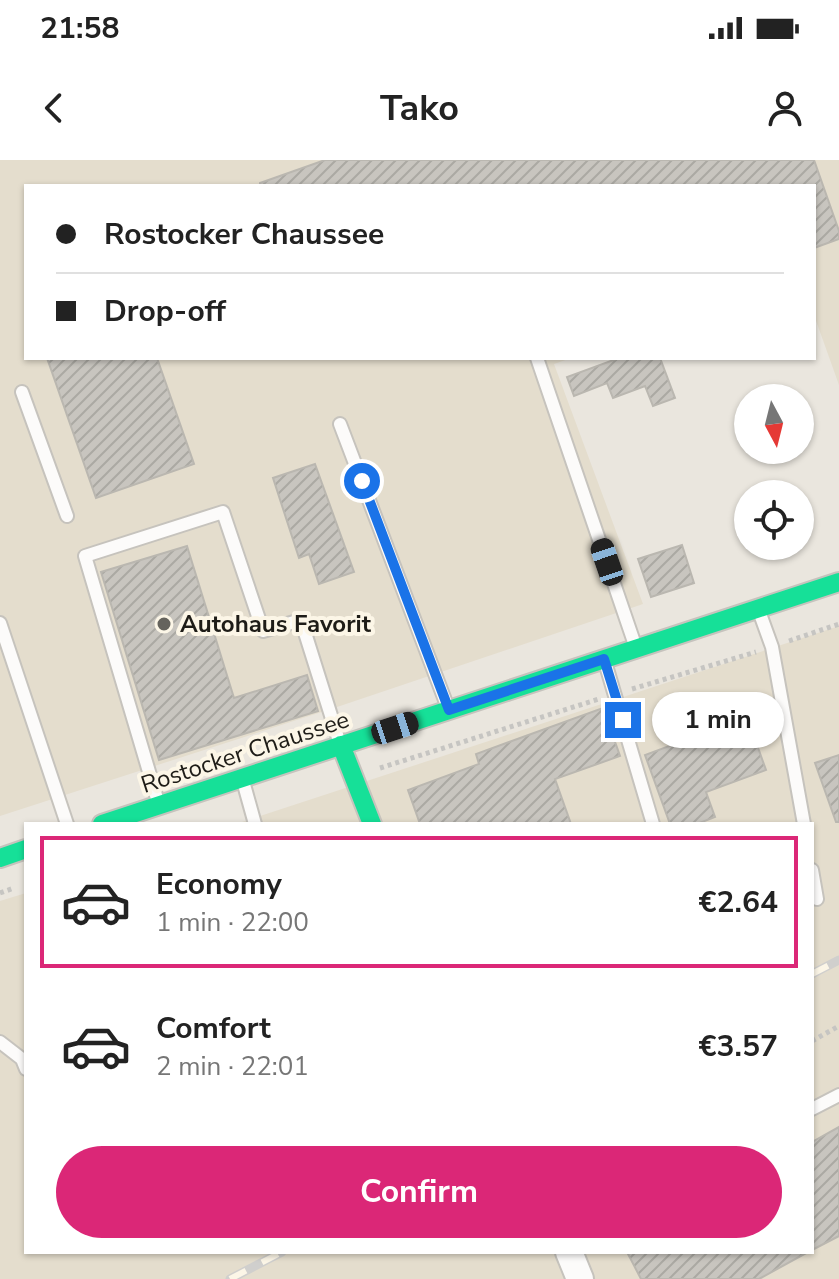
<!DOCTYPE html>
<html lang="en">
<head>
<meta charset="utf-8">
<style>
	:root { --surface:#fff; --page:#f6f6f6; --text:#222; --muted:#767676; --line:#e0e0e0; --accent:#db2777 }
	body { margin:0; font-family:"Nunito Sans",sans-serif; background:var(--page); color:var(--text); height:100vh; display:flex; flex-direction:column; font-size:30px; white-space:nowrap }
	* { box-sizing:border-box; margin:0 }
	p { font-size:26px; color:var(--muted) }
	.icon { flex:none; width:44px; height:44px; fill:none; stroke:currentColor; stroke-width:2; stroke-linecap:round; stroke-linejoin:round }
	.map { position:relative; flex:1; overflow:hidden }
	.details { position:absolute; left:24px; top:662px; width:790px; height:432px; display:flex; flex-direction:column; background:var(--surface); border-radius:0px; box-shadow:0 2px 6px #0004 }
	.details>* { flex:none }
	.guide { position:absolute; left:24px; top:24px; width:792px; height:176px; border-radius:0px; box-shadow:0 2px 6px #0004; display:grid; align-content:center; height:176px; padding:0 32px; background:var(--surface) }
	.needle { width:52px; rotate:173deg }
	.controls { position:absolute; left:734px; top:224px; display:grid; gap:16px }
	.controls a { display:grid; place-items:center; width:80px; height:80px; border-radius:50%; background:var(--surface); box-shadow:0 2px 6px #0004; font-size:40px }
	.end { position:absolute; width:36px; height:36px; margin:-18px; border:10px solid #1a73e8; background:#fff; box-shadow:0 0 0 4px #fff }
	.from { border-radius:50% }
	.bubble { position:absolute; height:56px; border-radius:28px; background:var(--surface); box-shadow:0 2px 6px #0004; font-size:26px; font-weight:700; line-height:56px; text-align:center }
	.car { position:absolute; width:24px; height:48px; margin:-24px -12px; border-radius:10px; box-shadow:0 0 6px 2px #0007; background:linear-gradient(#222 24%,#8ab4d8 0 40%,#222 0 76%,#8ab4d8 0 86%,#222 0) }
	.guide b { display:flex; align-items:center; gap:28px; height:76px; font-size:30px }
	.guide b+b { border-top:2px solid var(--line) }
	.guide i { width:20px; height:20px; background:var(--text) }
	ul { padding:14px 0 0; list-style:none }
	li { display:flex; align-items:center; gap:24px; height:132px; margin:0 16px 12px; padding:0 16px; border:4px solid transparent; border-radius:0px }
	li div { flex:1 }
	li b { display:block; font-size:30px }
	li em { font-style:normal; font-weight:700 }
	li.current { border-color:var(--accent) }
	li>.icon { width:72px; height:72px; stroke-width:1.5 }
	.action { display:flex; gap:16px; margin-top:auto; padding:16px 32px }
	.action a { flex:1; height:92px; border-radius:48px; background:var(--accent); color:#fff; font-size:32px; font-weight:700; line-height:92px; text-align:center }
	.status { display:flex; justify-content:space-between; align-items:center; height:56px; padding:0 40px; background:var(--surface); direction:ltr }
	.status svg { height:22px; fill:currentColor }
	header { display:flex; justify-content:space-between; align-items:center; height:104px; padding:0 32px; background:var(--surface); font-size:36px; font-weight:700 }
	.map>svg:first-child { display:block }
	.built { fill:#e4ddcd }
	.building { fill:url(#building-hatch); stroke:#bab7b0; stroke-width:2 }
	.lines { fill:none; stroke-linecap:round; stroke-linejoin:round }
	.lane-casing { stroke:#c6c3bd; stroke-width:16 }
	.street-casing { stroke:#c6c3bd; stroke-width:30 }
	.fast-casing { stroke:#c6c3bd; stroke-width:22 }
	.path { stroke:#c6c5c2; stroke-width:5; stroke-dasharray:4 4; stroke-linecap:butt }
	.lane { stroke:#fcfbfa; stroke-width:12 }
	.street { stroke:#fcfbfa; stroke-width:26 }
	.fast { stroke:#16e098; stroke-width:18 }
	.rail-casing { stroke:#d0cfcd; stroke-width:9 }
	.rail { stroke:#fcf6e7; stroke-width:6; stroke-dasharray:18; stroke-linecap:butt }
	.route { stroke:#1a73e8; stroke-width:10 }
	.poi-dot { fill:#65635d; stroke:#fcf6e7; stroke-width:3 }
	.labels { text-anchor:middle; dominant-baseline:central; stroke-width:8; stroke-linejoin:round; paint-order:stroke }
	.poi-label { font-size:24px; font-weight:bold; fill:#1e1c17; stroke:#fcf6e7; text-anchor:start }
	.street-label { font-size:24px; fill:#1e1c17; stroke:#fcf6e7 }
</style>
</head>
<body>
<div class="status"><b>21:58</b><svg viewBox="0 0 49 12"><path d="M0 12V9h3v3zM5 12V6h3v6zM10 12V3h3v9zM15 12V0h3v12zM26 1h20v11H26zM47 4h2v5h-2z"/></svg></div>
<header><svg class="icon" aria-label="back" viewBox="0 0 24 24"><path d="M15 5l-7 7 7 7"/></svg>Tako<svg class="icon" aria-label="person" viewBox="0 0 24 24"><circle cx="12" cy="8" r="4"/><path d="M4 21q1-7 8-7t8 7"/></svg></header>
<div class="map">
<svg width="839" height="1119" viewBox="0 0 839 1119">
	<defs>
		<pattern id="building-hatch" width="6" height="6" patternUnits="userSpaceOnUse" patternTransform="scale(2)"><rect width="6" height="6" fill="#c8c5bf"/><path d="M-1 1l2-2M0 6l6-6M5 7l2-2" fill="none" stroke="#aba9a3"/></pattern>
	</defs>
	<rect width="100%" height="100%" fill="#eae6de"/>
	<!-- built -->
	<path class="built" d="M 0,0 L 839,0 L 839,225 L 814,155 L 814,26 L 26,26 L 26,198 L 571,198 L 554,204 L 643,444 L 340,546 L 0,656 Z
		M 839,466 L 839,1119 L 0,1119 L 0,741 L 26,733 L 26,1092 L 812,1092 L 812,664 L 236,664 Z"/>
	<!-- building -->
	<path class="building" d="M 325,0 L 814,0 L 839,71 L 839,79 L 814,88 L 814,26 L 260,26 L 260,23 Z
		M 47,198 L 157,198 L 194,304 L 96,338 Z
		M 619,198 L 660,198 L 675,238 L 653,246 L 645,226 L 613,238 L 607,223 L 574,236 L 567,217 Z
		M 315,304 L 354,412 L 319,424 L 309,394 L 299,398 L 273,318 Z
		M 682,385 L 694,423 L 651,437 L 638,399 Z
		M 187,386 L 234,538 L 307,515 L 318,551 L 159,600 L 101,412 Z
		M 603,548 L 620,596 L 555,619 L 571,664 L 420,664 L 408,630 L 479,604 L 476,594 Z
		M 747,557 L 766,610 L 706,632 L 715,657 L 697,664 L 670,664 L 645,595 Z
		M 839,595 L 839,662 L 836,662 L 815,603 Z
		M 839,967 L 839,1076 L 812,1090 L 812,982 Z
		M 627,1092 L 808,1092 L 759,1119 L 641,1119 Z"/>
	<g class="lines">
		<defs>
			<path id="lane" d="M 537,198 L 635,485
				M 22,232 L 67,356
				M 340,264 L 448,548
				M 759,451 L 772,487 L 804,664
				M 0,463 L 67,664
				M 605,502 L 653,664
				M 243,621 L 255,664
				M 158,642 L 85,396 L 223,352 L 263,471 L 301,460 L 339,581
				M 812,710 L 817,739
				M 0,882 L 22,899 L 26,909
				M 812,949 L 839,935"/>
			<path id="street" d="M 569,1092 L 580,1119"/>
			<path id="fast" d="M 341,585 L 372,664
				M 102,664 L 839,422
				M 0,698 L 26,689"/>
		</defs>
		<!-- lane casing -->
		<use href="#lane" class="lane-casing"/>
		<!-- street casing -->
		<use href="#street" class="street-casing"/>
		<!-- fast casing -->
		<use href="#fast" class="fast-casing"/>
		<!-- path -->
		<path class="path" d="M 789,481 L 839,464
			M 632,529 L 756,492
			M 380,608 L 599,539
			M 0,733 L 14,728
			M 812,881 L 839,866"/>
		<!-- lane -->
		<use href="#lane" class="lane"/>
		<!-- street -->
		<use href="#street" class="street"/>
		<!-- fast -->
		<use href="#fast" class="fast"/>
		<defs>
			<path id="rail" d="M 812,814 L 839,800
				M 230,1119 L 282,1092"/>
		</defs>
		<!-- rail casing -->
		<use href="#rail" class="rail-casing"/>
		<!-- rail -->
		<use href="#rail" class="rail"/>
	</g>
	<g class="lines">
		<!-- route -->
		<path class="route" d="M 362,321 L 449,550 L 604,499 L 623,560"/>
	</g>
	<!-- markers -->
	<circle class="poi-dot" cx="164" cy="464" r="8"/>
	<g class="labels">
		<!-- poi labels -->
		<g class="poi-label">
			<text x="180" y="464">Autohaus Favorit</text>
		</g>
		<!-- street labels -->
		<g class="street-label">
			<text transform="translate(245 592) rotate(-18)">Rostocker Chaussee</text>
		</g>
	</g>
</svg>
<div class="controls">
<a><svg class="needle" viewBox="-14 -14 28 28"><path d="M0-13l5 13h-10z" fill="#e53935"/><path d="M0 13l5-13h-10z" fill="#767676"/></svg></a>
<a><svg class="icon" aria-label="locate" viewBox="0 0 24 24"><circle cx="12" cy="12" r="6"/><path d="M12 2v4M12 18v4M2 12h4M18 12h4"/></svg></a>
</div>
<i class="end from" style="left:362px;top:321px"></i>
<i class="end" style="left:623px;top:560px"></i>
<div class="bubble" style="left:652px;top:532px;width:132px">1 min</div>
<i class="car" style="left:607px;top:402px;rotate:341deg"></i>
<i class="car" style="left:395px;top:568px;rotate:72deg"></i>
<div class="guide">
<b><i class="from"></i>Rostocker Chaussee</b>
<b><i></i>Drop-off</b>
</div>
<section class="details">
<ul>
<li class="current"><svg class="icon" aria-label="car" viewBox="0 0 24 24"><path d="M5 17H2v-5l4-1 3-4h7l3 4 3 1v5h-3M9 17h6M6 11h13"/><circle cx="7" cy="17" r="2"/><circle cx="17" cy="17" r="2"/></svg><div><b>Economy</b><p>1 min · 22:00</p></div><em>€2.64</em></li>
<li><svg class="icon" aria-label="car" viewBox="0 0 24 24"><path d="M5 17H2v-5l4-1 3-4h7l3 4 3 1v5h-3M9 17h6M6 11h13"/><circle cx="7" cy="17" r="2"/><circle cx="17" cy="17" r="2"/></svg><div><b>Comfort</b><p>2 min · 22:01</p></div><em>€3.57</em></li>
</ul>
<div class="action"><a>Confirm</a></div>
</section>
</div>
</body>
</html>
